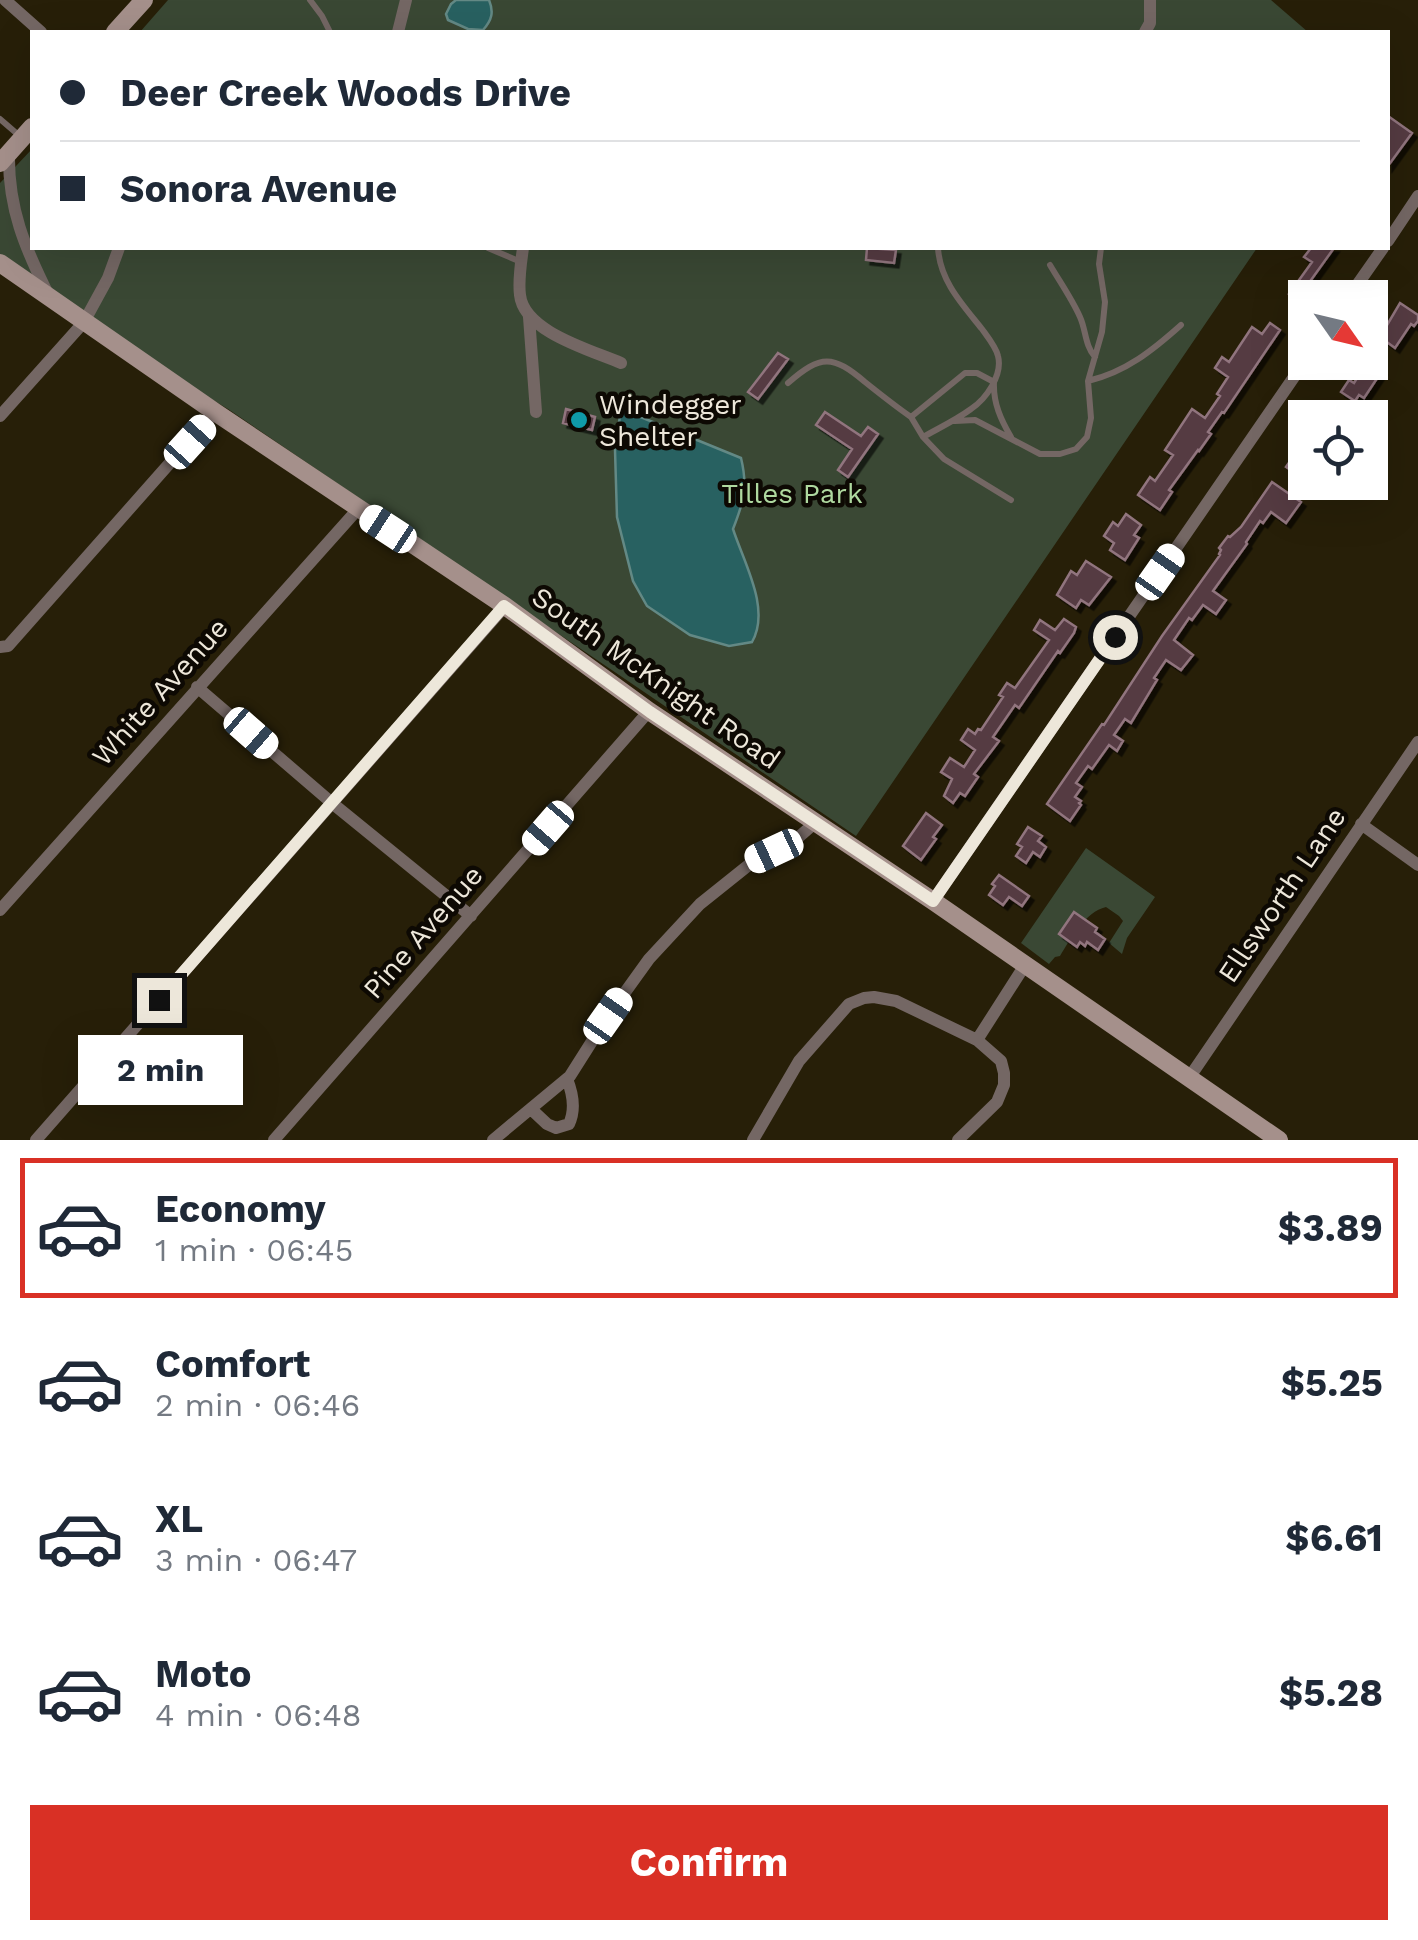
<!DOCTYPE html>
<html lang="en">
<head>
<meta charset="utf-8">
<style>
	:root { --surface:#fff; --page:#f2f2f3; --text:#1f2937; --muted:#747a83; --line:#e0e1e3; --accent:#d93025 }
	body { margin:0; font-family:"Work Sans",sans-serif; background:var(--page); color:var(--text); height:100vh; display:flex; flex-direction:column; font-size:38px; white-space:nowrap }
	* { box-sizing:border-box; margin:0 }
	p { font-size:32px; color:var(--muted) }
	.icon { flex:none; width:55px; height:55px; fill:none; stroke:currentColor; stroke-width:2; stroke-linecap:round; stroke-linejoin:round }
	.map { position:relative; height:1140px; overflow:hidden }
	.panel { display:flex; flex-direction:column; background:var(--surface); flex:1 }
	.panel>* { flex:none }
	.top-card { position:absolute; left:30px; top:30px; width:1360px; height:220px; border-radius:0px; box-shadow:0 10px 40px #0002; display:grid; align-content:center; height:220px; padding:0 30px; background:var(--surface) }
	.needle { width:65px; rotate:124deg }
	.buttons { position:absolute; left:1288px; top:280px; display:grid; gap:20px }
	.buttons a { display:grid; place-items:center; width:100px; height:100px; border-radius:0px; background:var(--surface); box-shadow:0 10px 40px #0002; font-size:50px }
	.end { position:absolute; width:45px; height:45px; margin:-22px; border:12px solid #ede7da; background:#111; box-shadow:0 0 0 5px #111 }
	.from { border-radius:50% }
	.bubble { position:absolute; height:70px; border-radius:0px; background:var(--surface); box-shadow:0 10px 40px #0002; font-size:32px; font-weight:700; line-height:70px; text-align:center }
	.car { position:absolute; width:30px; height:60px; margin:-30px -15px; border-radius:12px; box-shadow:0 0 8px 2px #0007; background:linear-gradient(#fff 24%,#345 0 40%,#fff 0 76%,#345 0 86%,#fff 0) }
	.top-card b { display:flex; align-items:center; gap:35px; height:95px; font-size:38px }
	.top-card b+b { border-top:2px solid var(--line) }
	.top-card i { width:25px; height:25px; background:var(--text) }
	ul { padding:18px 0 0; list-style:none }
	li { display:flex; align-items:center; gap:30px; height:140px; margin:0 20px 15px; padding:0 10px; border:5px solid transparent; border-radius:0px }
	li div { flex:1 }
	li b { display:block; font-size:38px }
	li em { font-style:normal; font-weight:700 }
	li.current { border-color:var(--accent) }
	li>.icon { width:90px; height:90px; stroke-width:1.5 }
	.cta { display:flex; gap:20px; margin-top:auto; padding:20px 30px }
	.cta a { flex:1; height:115px; border-radius:0px; background:var(--accent); color:#fff; font-size:40px; font-weight:700; line-height:115px; text-align:center }
	.map>svg:first-child { display:block }
	.green { fill:#3a4834 }
	.water { fill:#286161; stroke:#638985; stroke-width:2.5 }
	.building { fill:#543a43; stroke:#91747e; stroke-width:2.5; filter:url(#shadow) }
	.lines { fill:none; stroke-linecap:round; stroke-linejoin:round }
	.lane { stroke:#746764; stroke-width:6 }
	.street { stroke:#746764; stroke-width:12 }
	.secondary { stroke:#a5908b; stroke-width:18 }
	.route { stroke:#ede7da; stroke-width:12 }
	.culture-dot { fill:#0f9aa8; stroke:#0d0903; stroke-width:4 }
	.labels { text-anchor:middle; dominant-baseline:central; stroke-width:9; stroke-linejoin:round; paint-order:stroke }
	.poi-label { font-size:28px; fill:#ede7da; stroke:#0d0903; text-anchor:start }
	.park-label { font-size:28px; fill:#afd99f; stroke:#0d0903 }
	.street-label { font-size:28px; fill:#ede7da; stroke:#0d0903 }
</style>
</head>
<body>
<div class="map">
<svg width="1418" height="1140" viewBox="0 0 1418 1140">
	<defs>
		<filter id="shadow"><feDropShadow dx="4.5" dy="4.5" stdDeviation="0" flood-color="#0009"/></filter>
	</defs>
	<rect width="100%" height="100%" fill="#271f08"/>
	<!-- green -->
	<path class="green" d="M 168,0 L 1271,0 L 1308,32 L 140,32 Z
		M 32,149 L 32,248 L 1257,248 L 856,836 L 228,409 L 101,333 L 0,256 L 0,183 Z
		M 1086,848 L 1155,897 L 1127,938 L 1122,954 L 1109,943 L 1123,921 L 1119,916 L 1106,907 C 1085,912 1071,938 1060,956 L 1055,957 L 1049,964 L 1021,943 Z"/>
	<!-- water -->
	<path class="water" d="M 456,0 L 489,0 C 494,12 492,20 483,30 L 468,29 L 448,20 L 446,14 L 451,4 Z
		M 621,409 L 741,458 C 748,487 744,501 733,529 C 744,563 771,609 752,642 L 729,646 L 690,635 L 647,606 L 633,581 L 617,517 L 615,450 Z"/>
	<!-- building -->
	<path class="building" d="M 1388,116 L 1412,133 L 1388,166 Z
		M 867,248 L 896,250 L 894,263 L 866,260 Z
		M 1311,248 L 1334,248 L 1311,280 L 1315,287 L 1308,298 L 1303,298 L 1300,302 L 1289,294 L 1312,262 L 1304,257 Z
		M 1400,303 L 1418,315 L 1418,321 L 1414,326 L 1411,324 L 1395,348 L 1380,337 Z
		M 1270,323 L 1280,330 L 1224,413 L 1222,412 L 1208,432 L 1211,434 L 1199,451 L 1198,450 L 1169,490 L 1172,492 L 1160,510 L 1138,495 L 1150,477 L 1155,481 L 1173,455 L 1165,450 L 1192,409 L 1205,418 L 1220,396 L 1217,394 L 1228,377 L 1215,368 L 1222,357 L 1229,362 L 1252,327 L 1262,334 Z
		M 778,353 L 788,359 L 758,399 L 748,392 Z
		M 1367,362 L 1382,371 L 1364,398 L 1359,395 L 1355,401 L 1341,392 L 1349,380 L 1354,383 Z
		M 566,409 L 595,417 L 592,430 L 563,423 Z
		M 825,412 L 861,436 L 868,427 L 878,434 L 848,477 L 838,470 L 852,449 L 816,425 Z
		M 1305,440 L 1305,480 L 1286,467 Z
		M 1272,482 L 1301,502 L 1286,523 L 1271,512 L 1263,523 L 1260,521 L 1246,542 L 1247,544 L 1213,591 L 1226,600 L 1216,614 L 1203,605 L 1192,620 L 1189,618 L 1174,640 L 1193,655 L 1181,670 L 1166,660 L 1154,678 L 1157,680 L 1131,723 L 1125,719 L 1114,735 L 1123,741 L 1117,751 L 1109,745 L 1092,769 L 1088,766 L 1076,783 L 1082,787 L 1075,797 L 1081,801 L 1079,803 L 1081,805 L 1070,821 L 1047,804 L 1102,724 L 1104,725 L 1162,636 L 1220,555 L 1219,554 L 1221,550 L 1219,548 L 1228,536 L 1230,537 L 1241,527 Z
		M 1126,514 L 1141,525 L 1134,535 L 1139,538 L 1125,560 L 1110,550 L 1114,543 L 1104,536 L 1113,522 L 1118,526 Z
		M 1086,561 L 1111,577 L 1089,605 L 1081,600 L 1076,608 L 1057,595 L 1071,571 L 1077,575 Z
		M 1064,619 L 1076,627 L 1074,633 L 1060,653 L 1058,651 L 1019,708 L 1015,705 L 993,737 L 999,741 L 974,774 L 978,777 L 965,796 L 960,793 L 953,803 L 944,796 L 952,779 L 941,772 L 950,758 L 964,767 L 975,750 L 961,740 L 968,729 L 975,734 L 978,729 L 981,730 L 1003,697 L 999,695 L 1007,683 L 1015,688 L 1049,640 L 1034,630 L 1040,620 L 1055,630 Z
		M 926,813 L 942,825 L 933,837 L 936,839 L 921,860 L 903,846 Z
		M 1028,827 L 1042,836 L 1038,841 L 1046,847 L 1040,857 L 1033,852 L 1026,863 L 1016,856 L 1022,847 L 1017,844 Z
		M 999,875 L 1029,896 L 1022,906 L 1009,897 L 1003,905 L 989,895 L 995,886 L 992,884 Z
		M 1074,912 L 1097,928 L 1095,932 L 1105,939 L 1098,950 L 1087,942 L 1085,946 L 1080,942 L 1077,947 L 1059,934 Z"/>
	<g class="lines">
		<!-- lane -->
		<path class="lane" d="M 310,0 L 322,16 L 330,32
			M 0,119 L 22,138
			M 488,248 L 521,262
			M 938,248 C 940,281 962,304 982,329 C 987,336 996,347 998,356 C 1003,375 986,399 971,409 C 956,420 939,428 923,437 L 944,459 L 1011,500
			M 1050,265 C 1060,282 1072,299 1080,317 C 1086,330 1085,346 1095,357
			M 1088,381 C 1126,372 1153,350 1181,325
			M 788,383 C 821,354 833,355 865,382 C 880,394 895,406 911,417
			M 955,421 L 975,420 L 1040,454 L 1060,454 L 1076,449 L 1087,437 L 1091,418 L 1088,381 L 1102,332 L 1105,302 L 1099,264 L 1101,248
			M 923,437 L 911,417 L 965,373 L 977,373 L 994,382 C 993,403 1001,420 1011,437"/>
		<!-- street -->
		<path class="street" d="M 5,0 L 41,32
			M 398,32 L 406,0
			M 1145,32 L 1150,23 L 1150,0
			M 9,154 C 8,208 25,248 49,296
			M 1388,241 L 1418,196
			M 523,248 C 521,263 518,280 520,295 C 524,332 591,350 621,363
			M 1348,298 L 1383,248
			M 529,317 L 536,412
			M 0,416 L 84,322 L 108,278 L 119,248
			M 0,647 L 8,646 L 215,412
			M 197,687 L 332,803 L 471,916
			M 1361,824 L 1418,865
			M 933,901 L 1305,361
			M 0,910 L 358,509
			M 977,1040 L 1025,965
			M 1189,1078 L 1418,742
			M 531,1109 L 547,1124 L 556,1128 L 569,1124 C 576,1109 573,1094 567,1079
			M 36,1140 L 505,606
			M 274,1140 L 649,711
			M 493,1140 L 570,1076 L 608,1016 L 649,959 L 700,904 L 755,860 L 793,842 L 816,822
			M 753,1140 L 799,1061 L 849,1004 L 864,998 L 874,997 L 896,1001 L 977,1040 L 1001,1061 L 1004,1073 L 1004,1085 L 997,1102 L 958,1140"/>
		<!-- secondary -->
		<path class="secondary" d="M 115,32 L 144,0
			M 0,163 L 32,127
			M 0,263 L 215,412 L 505,606 L 649,711 L 933,901 L 1279,1140"/>
	</g>
	<g class="lines">
		<!-- route -->
		<path class="route" d="M 159,1000 L 504,606 L 650,712 L 933,901 L 1115,637"/>
	</g>
	<!-- markers -->
	<circle class="culture-dot" cx="579" cy="420" r="10"/>
	<g class="labels">
		<!-- poi labels -->
		<g class="poi-label">
			<text x="599" y="404">Windegger<tspan x="599" dy="32">Shelter</tspan></text>
		</g>
		<!-- park labels -->
		<g class="park-label">
			<text x="792" y="493">Tilles Park</text>
		</g>
		<!-- street labels -->
		<g class="street-label">
			<text transform="translate(656 678) rotate(35)">South McKnight Road</text>
			<text transform="translate(160 692) rotate(-48)">White Avenue</text>
			<text transform="translate(1282 895) rotate(-56)">Ellsworth Lane</text>
			<text transform="translate(423 932) rotate(-49)">Pine Avenue</text>
		</g>
	</g>
</svg>
<div class="buttons">
<a><svg class="needle" viewBox="-14 -14 28 28"><path d="M0-13l5 13h-10z" fill="#e53935"/><path d="M0 13l5-13h-10z" fill="#747a83"/></svg></a>
<a><svg class="icon" aria-label="locate" viewBox="0 0 24 24"><circle cx="12" cy="12" r="6"/><path d="M12 2v4M12 18v4M2 12h4M18 12h4"/></svg></a>
</div>
<i class="end from" style="left:1115px;top:637px"></i>
<i class="end" style="left:159px;top:1000px"></i>
<div class="bubble" style="left:78px;top:1035px;width:165px">2 min</div>
<i class="car" style="left:190px;top:442px;rotate:42deg"></i>
<i class="car" style="left:388px;top:529px;rotate:303deg"></i>
<i class="car" style="left:1160px;top:572px;rotate:35deg"></i>
<i class="car" style="left:251px;top:733px;rotate:131deg"></i>
<i class="car" style="left:548px;top:828px;rotate:221deg"></i>
<i class="car" style="left:774px;top:851px;rotate:245deg"></i>
<i class="car" style="left:608px;top:1016px;rotate:35deg"></i>
<div class="top-card">
<b><i class="from"></i>Deer Creek Woods Drive</b>
<b><i></i>Sonora Avenue</b>
</div>
</div>
<section class="panel">
<ul>
<li class="current"><svg class="icon" aria-label="car" viewBox="0 0 24 24"><path d="M5 17H2v-5l4-1 3-4h7l3 4 3 1v5h-3M9 17h6M6 11h13"/><circle cx="7" cy="17" r="2"/><circle cx="17" cy="17" r="2"/></svg><div><b>Economy</b><p>1 min · 06:45</p></div><em>$3.89</em></li>
<li><svg class="icon" aria-label="car" viewBox="0 0 24 24"><path d="M5 17H2v-5l4-1 3-4h7l3 4 3 1v5h-3M9 17h6M6 11h13"/><circle cx="7" cy="17" r="2"/><circle cx="17" cy="17" r="2"/></svg><div><b>Comfort</b><p>2 min · 06:46</p></div><em>$5.25</em></li>
<li><svg class="icon" aria-label="car" viewBox="0 0 24 24"><path d="M5 17H2v-5l4-1 3-4h7l3 4 3 1v5h-3M9 17h6M6 11h13"/><circle cx="7" cy="17" r="2"/><circle cx="17" cy="17" r="2"/></svg><div><b>XL</b><p>3 min · 06:47</p></div><em>$6.61</em></li>
<li><svg class="icon" aria-label="car" viewBox="0 0 24 24"><path d="M5 17H2v-5l4-1 3-4h7l3 4 3 1v5h-3M9 17h6M6 11h13"/><circle cx="7" cy="17" r="2"/><circle cx="17" cy="17" r="2"/></svg><div><b>Moto</b><p>4 min · 06:48</p></div><em>$5.28</em></li>
</ul>
<div class="cta"><a>Confirm</a></div>
</section>
</body>
</html>
